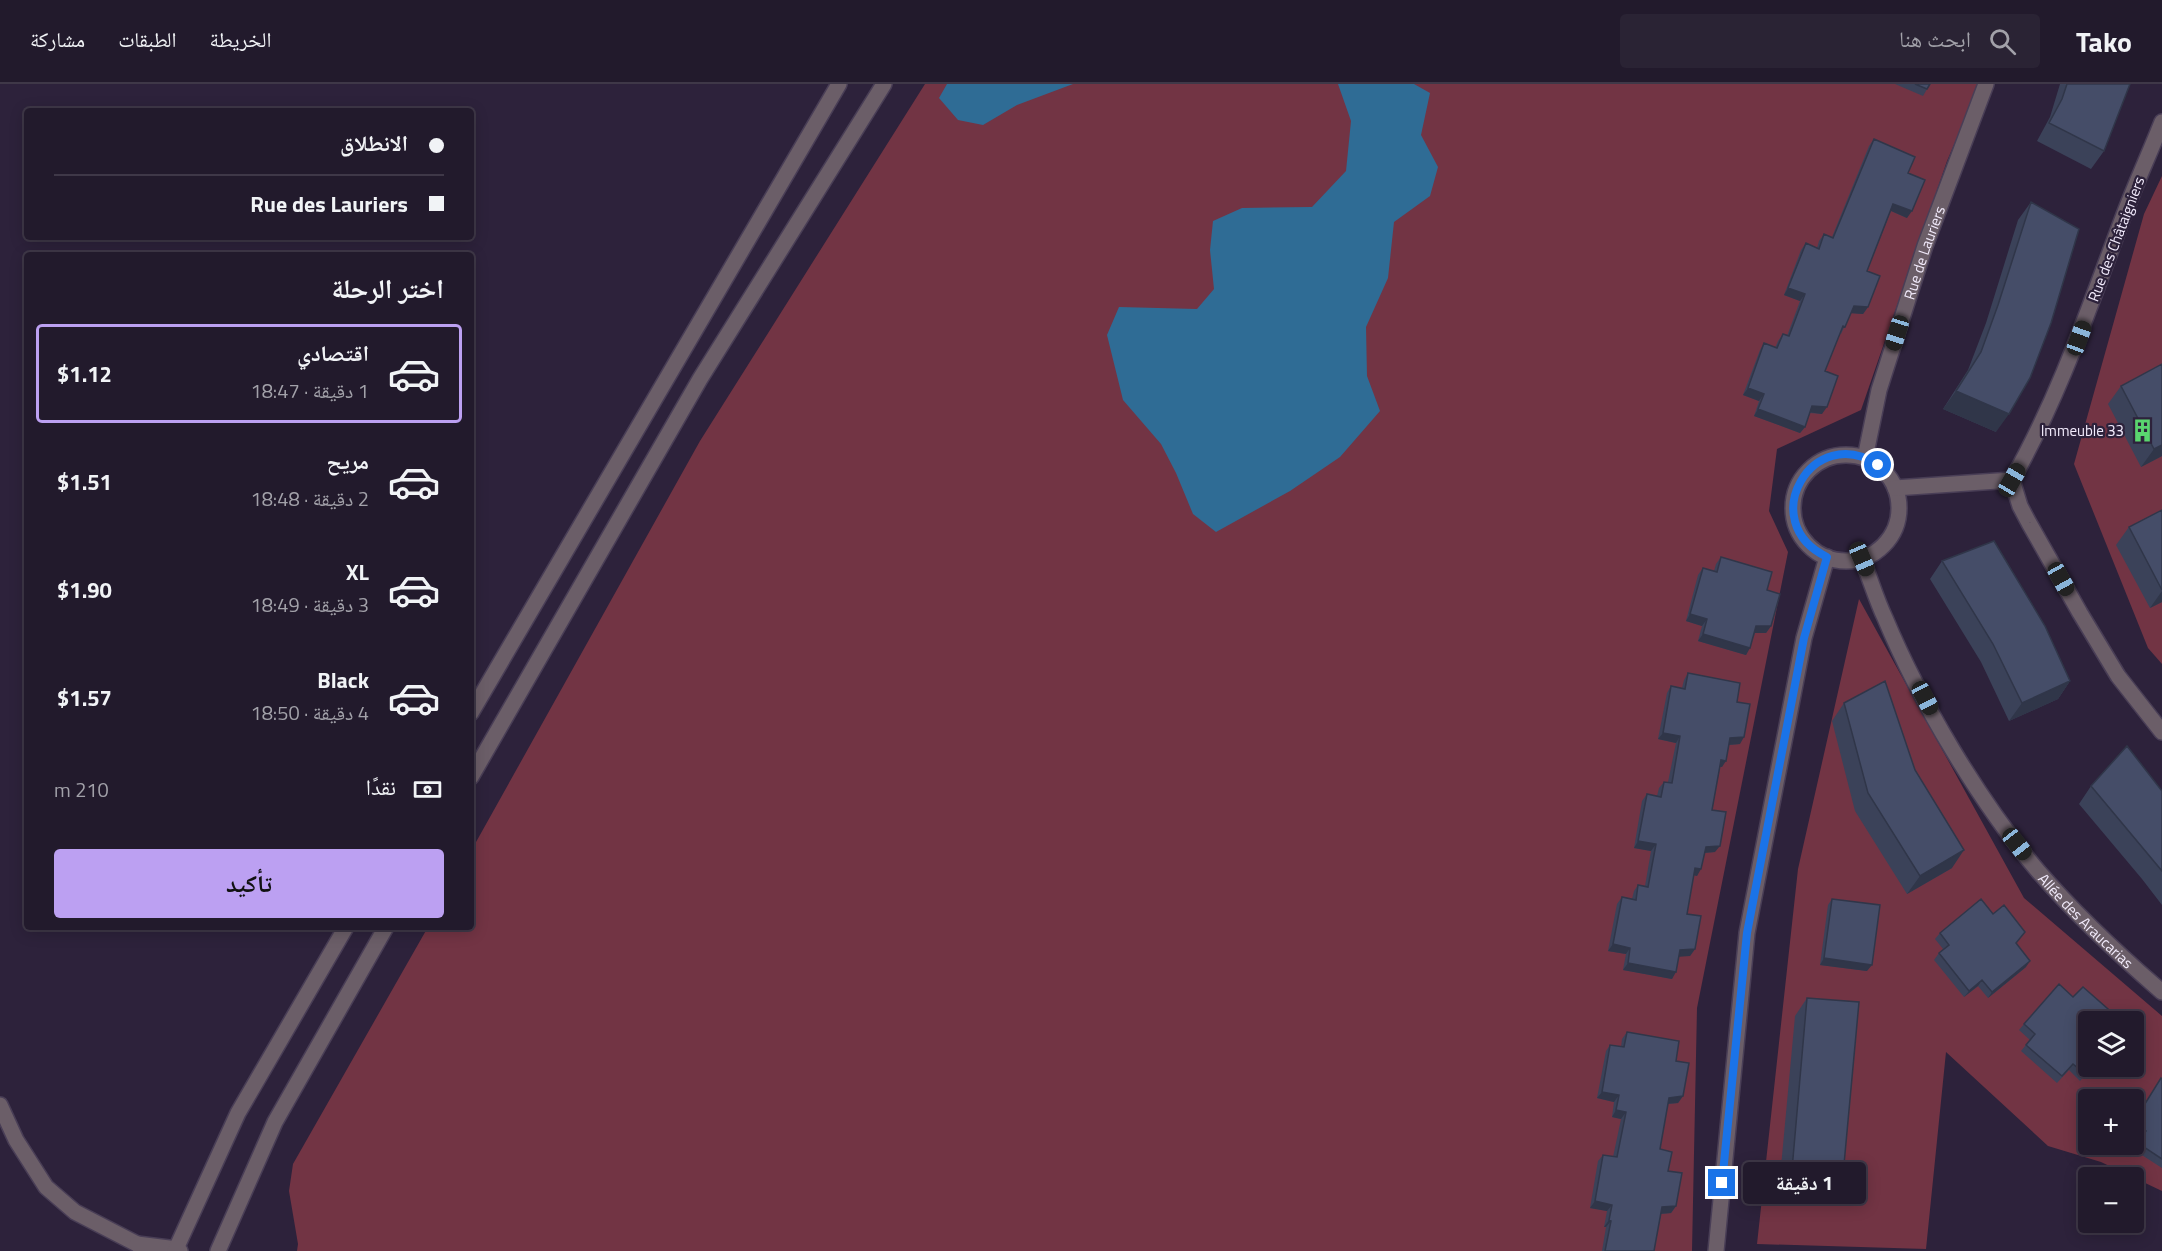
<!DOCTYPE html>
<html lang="ar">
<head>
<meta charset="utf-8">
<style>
	:root { --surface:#221a2c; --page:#2a2334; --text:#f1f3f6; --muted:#a2a1a9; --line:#3f3848; --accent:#bca0f2 }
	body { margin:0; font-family:"Titillium Web","Noto Naskh Arabic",sans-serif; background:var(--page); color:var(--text); direction:rtl; height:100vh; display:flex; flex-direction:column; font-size:22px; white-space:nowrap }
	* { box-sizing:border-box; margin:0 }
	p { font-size:20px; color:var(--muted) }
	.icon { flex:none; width:33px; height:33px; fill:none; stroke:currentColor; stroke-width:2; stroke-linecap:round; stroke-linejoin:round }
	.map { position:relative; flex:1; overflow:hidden; direction:ltr }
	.sheet { position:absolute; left:24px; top:168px; width:450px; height:678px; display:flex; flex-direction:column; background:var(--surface); border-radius:6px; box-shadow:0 3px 15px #0003,0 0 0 2px var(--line); direction:rtl }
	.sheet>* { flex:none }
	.top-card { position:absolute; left:24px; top:24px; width:450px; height:132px; border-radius:6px; box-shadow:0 3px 15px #0003,0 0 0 2px var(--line); direction:rtl; display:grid; align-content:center; height:132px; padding:0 30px; background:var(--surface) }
	.tools { position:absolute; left:2078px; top:927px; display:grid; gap:12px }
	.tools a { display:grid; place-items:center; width:66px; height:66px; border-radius:6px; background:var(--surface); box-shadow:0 3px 15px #0003,0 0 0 2px var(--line); font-size:30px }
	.end { position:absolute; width:27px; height:27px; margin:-14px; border:8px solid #1a73e8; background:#fff; box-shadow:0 0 0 3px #fff }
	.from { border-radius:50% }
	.bubble { position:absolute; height:42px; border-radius:6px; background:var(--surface); box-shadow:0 3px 15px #0003,0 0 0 2px var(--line); font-size:20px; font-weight:700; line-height:42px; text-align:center; direction:rtl }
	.car { position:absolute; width:18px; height:36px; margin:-18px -9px; border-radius:8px; box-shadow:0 0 4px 2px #0007; background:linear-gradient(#222 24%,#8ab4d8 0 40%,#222 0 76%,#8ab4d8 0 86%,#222 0) }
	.top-card b { display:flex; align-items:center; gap:21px; height:57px; font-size:22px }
	.top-card b+b { border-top:2px solid var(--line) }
	.top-card i { width:15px; height:15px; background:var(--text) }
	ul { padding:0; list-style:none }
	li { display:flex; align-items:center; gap:18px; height:99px; margin:0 12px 9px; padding:0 18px; border:3px solid transparent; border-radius:6px }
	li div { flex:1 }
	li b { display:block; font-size:22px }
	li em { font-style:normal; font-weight:700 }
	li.active { border-color:var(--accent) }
	li>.icon { width:54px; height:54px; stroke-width:1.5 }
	h2 { padding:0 30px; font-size:27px; line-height:72px }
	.pay { display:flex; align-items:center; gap:15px; height:66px; padding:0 30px; font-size:22px }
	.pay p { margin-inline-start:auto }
	.action { display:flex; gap:12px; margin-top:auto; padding:12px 30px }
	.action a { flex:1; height:69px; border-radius:6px; background:var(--accent); color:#111; font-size:24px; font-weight:700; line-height:69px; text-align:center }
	header { display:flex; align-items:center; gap:36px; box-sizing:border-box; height:84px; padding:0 30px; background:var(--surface); border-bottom:2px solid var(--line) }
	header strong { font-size:28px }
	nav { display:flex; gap:33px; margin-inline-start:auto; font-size:21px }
	.search { width:420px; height:54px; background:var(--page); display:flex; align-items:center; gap:15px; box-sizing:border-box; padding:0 21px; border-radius:6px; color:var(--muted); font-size:22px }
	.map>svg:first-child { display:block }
	.green { fill:#723444; fill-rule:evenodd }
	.water { fill:#2f6c95 }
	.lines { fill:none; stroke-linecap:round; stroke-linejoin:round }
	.minor-casing { stroke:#493e56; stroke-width:18 }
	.tertiary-casing { stroke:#493e56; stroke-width:18 }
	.minor { stroke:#6b5e68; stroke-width:15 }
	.tertiary { stroke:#6b5e68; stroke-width:15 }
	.wall { fill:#3b4259 }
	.shaded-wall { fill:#303649 }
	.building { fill:#454d68; stroke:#303649; stroke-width:1.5 }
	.route { stroke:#1a73e8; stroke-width:8 }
	.labels { text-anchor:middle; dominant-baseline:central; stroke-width:4.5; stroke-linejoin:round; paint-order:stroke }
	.street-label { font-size:15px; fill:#f3ecfd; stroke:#2d223b }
	.poi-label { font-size:15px; fill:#f3ecfd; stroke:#2d223b; text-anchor:end }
</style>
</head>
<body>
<header>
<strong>Tako</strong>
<div class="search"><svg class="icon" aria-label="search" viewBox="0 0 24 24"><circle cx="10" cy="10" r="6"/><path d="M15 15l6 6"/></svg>ابحث هنا</div>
<nav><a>الخريطة</a><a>الطبقات</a><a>مشاركة</a></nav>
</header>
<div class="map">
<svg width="2162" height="1167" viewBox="0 0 2162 1167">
	<rect width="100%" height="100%" fill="#2d223b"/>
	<!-- green -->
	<path class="green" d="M 925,0 L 1980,0 L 1947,77 L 1861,326 L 1777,365 L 1769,427 L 1788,468 L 1697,924 L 1692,1167 L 297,1167 L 298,1160 L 289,1107 L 293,1080 L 428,843 L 471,843 L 471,767 L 700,357 Z
		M 2162,92 L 2162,580 L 2148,564 L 2074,380 L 2144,130 Z
		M 1859,515 L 2024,814 L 2162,932 L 2162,1107 L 2101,1078 L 2048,1062 L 1946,968 L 1926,1165 L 1757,1160 L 1798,785 ZM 2088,938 L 2133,938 L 2133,982 L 2088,982 ZM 2088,1016 L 2133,1016 L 2133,1060 L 2088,1060 Z"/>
	<!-- water -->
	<path class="water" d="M 947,0 L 1073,0 L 1017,21 L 983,41 L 958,36 L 939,14 Z
		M 1338,0 L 1414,0 L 1430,9 L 1421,51 L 1438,83 L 1430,112 L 1394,138 L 1388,194 L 1366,243 L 1367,292 L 1380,327 L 1340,373 L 1290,407 L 1216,448 L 1193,430 L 1176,389 L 1161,360 L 1123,316 L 1107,251 L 1119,223 L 1197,225 L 1214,205 L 1210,166 L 1213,137 L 1242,124 L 1312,123 L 1346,87 L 1351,37 Z"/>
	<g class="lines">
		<defs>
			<g id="minor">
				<path d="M 2162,38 C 2149,71 2134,103 2122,136 C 2089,224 2059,313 2012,396 L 2020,422 L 2029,439 L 2080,529 L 2118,592 L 2162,648"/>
				<circle cx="1846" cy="424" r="53"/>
				<path id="s1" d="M 1865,374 L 1879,306 L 1925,162 L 1986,0"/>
				<path d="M 1895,404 L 2012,396"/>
				<path id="s2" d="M 1862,475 C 1870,494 1876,515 1885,534 C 1920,618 1979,717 2038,787 C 2076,831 2118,870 2162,908"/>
				<path d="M 0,1021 L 16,1056 L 46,1103 L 75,1128 L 137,1160 L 144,1167"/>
				<path d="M 137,1160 L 177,1165 L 180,1167"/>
				<path d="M 1716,1167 L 1747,849 L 1804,554 L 1827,473"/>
			</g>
			<path id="tertiary" d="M 471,629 L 839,0
				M 471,693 L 700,295 L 884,0
				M 175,1167 L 238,1029 L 346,843
				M 218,1167 L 275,1038 L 386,843"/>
		</defs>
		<!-- minor casing -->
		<use href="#minor" class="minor-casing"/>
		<!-- tertiary casing -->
		<use href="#tertiary" class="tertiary-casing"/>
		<!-- minor -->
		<use href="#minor" class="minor"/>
		<!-- tertiary -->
		<use href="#tertiary" class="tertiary"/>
	</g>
	<!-- wall -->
	<path class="wall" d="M 1895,0 L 1930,0 L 1923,12 Z
		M 2060,0 L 2130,0 L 2104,67 L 2091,85 L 2037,57 L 2050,33 Z
		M 1874,55 L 1908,89 L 1907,134 L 1891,127 L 1867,187 L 1868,223 L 1863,230 L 1851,229 L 1841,250 L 1840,249 L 1825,287 L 1822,330 L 1810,329 L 1805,343 L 1800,349 L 1754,332 L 1759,317 L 1743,311 L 1760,266 L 1764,259 L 1775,264 L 1778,257 L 1783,250 L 1787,252 L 1800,217 L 1784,211 L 1801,166 L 1806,159 L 1817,164 L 1819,157 L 1824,150 L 1832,153 L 1869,62 Z
		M 2031,118 L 1996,348 L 1943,325 L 1968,286 L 1986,239 L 2018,136 Z
		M 2121,302 L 2162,372 L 2141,383 L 2108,320 Z
		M 2162,426 L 2162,518 L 2150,524 L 2116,461 L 2129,443 Z
		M 1721,473 L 1767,506 L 1771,542 L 1766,549 L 1755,549 L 1746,571 L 1698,557 L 1702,542 L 1686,537 L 1698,491 L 1703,484 L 1714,487 L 1716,480 Z
		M 1942,477 L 2070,597 L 2058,615 L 2009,637 L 1981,578 L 1930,495 Z
		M 1688,589 L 1737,618 L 1740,660 L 1729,661 L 1722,683 L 1720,683 L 1712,726 L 1715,768 L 1704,769 L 1697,792 L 1693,791 L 1687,830 L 1695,865 L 1690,872 L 1679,872 L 1672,895 L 1623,886 L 1626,870 L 1608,867 L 1617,820 L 1622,813 L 1632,815 L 1634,807 L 1638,801 L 1645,802 L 1651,767 L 1634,764 L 1642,717 L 1647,710 L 1657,712 L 1659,704 L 1664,698 L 1668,698 L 1676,659 L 1658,655 L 1667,609 L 1671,602 L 1682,604 L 1684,596 Z
		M 1844,619 L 1915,686 L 1952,784 L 1907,810 L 1855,727 L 1832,637 Z
		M 2091,702 L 2162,707 L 2162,821 L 2142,795 L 2079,720 Z
		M 1832,815 L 1867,887 L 1820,881 L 1828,821 Z
		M 1940,849 L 2016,859 L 2026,883 L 1988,914 L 1978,902 L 1964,913 L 1934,876 L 1939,869 L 1943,865 L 1935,855 Z
		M 1807,914 L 1842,1102 L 1830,1120 L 1778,1115 L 1795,932 Z
		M 2024,940 L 2088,982 L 2093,982 L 2080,997 L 2069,986 L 2057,999 L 2021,967 L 2030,956 L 2019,946 Z
		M 1627,948 L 1676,977 L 1683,1012 L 1678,1019 L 1668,1020 L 1660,1065 L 1668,1087 L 1676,1122 L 1671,1129 L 1661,1130 L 1654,1167 L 1602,1167 L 1606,1143 L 1604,1143 L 1607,1127 L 1590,1124 L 1598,1077 L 1603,1071 L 1613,1073 L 1621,1035 L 1612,1033 L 1614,1018 L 1597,1014 L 1606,967 L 1610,961 L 1621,963 L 1622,955 Z
		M 2162,995 L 2162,1084 L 2134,1066 L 2141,1054 L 2133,1048 L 2133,1038 Z"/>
	<!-- shaded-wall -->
	<path class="shaded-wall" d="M 1893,120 L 1912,127 L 1907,134 L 1889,126 Z
		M 1788,204 L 1805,210 L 1800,217 L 1784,211 Z
		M 1854,222 L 1868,223 L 1863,230 L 1849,229 Z
		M 1748,304 L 1764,310 L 1759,317 L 1743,311 Z
		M 1956,307 L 2009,330 L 1996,348 L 1943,325 Z
		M 1812,322 L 1827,323 L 1822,330 L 1808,328 Z
		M 1758,325 L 1805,343 L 1800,349 L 1754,332 Z
		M 2162,361 L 2162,372 L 2141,383 L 2154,365 Z
		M 2162,507 L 2162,518 L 2150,524 Z
		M 1690,530 L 1707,535 L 1702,542 L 1686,537 Z
		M 1756,542 L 1771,542 L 1766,549 L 1752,549 Z
		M 1703,550 L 1750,564 L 1746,571 L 1698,557 Z
		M 2070,597 L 2058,615 L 2009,637 L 2022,619 Z
		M 1663,649 L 1680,652 L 1676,659 L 1658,655 Z
		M 1744,653 L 1740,660 L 1726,661 L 1730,654 Z
		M 1721,676 L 1726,677 L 1722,683 L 1716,682 Z
		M 1638,757 L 1656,760 L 1651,767 L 1634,764 Z
		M 1720,762 L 1715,768 L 1701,769 L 1706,763 Z
		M 1964,766 L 1952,784 L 1907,810 L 1920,792 Z
		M 1695,784 L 1701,785 L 1697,792 L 1690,790 Z
		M 1613,860 L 1630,864 L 1626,870 L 1608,867 Z
		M 1695,865 L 1690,872 L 1676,873 L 1680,866 Z
		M 1824,874 L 1872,881 L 1867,887 L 1820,881 Z
		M 2030,877 L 2026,883 L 1988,914 L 1992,908 Z
		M 1628,879 L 1676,888 L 1672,895 L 1623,886 Z
		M 1982,896 L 1978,902 L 1964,913 L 1969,907 Z
		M 1602,1008 L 1619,1011 L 1614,1018 L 1597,1014 Z
		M 1683,1012 L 1678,1019 L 1664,1020 L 1669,1014 Z
		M 1616,1026 L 1626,1028 L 1621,1035 L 1612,1033 Z
		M 1791,1097 L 1842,1102 L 1830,1120 L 1778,1115 Z
		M 1595,1117 L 1612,1121 L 1607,1127 L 1590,1124 Z
		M 1676,1122 L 1671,1129 L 1657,1130 L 1662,1123 Z
		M 1609,1136 L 1611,1137 L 1606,1143 L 1604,1143 Z"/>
	<!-- building -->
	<path class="building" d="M 1915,0 L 1930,0 L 1927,5 Z
		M 2067,0 L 2130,0 L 2104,67 L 2049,39 L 2062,15 Z
		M 1874,55 L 1915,73 L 1908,89 L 1925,96 L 1912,127 L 1893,120 L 1867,187 L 1880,192 L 1868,223 L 1854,222 L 1845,243 L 1843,242 L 1825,287 L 1838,292 L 1827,323 L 1812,322 L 1805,343 L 1758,325 L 1764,310 L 1748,304 L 1764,259 L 1777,264 L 1783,250 L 1789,252 L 1805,210 L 1788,204 L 1806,159 L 1819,165 L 1824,150 L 1833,154 Z
		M 2031,118 L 2079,145 L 2051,239 L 2030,294 L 2009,330 L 1956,307 L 1981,268 L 1998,221 Z
		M 2162,280 L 2162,361 L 2154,365 L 2121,302 Z
		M 2162,426 L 2162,506 L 2129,443 Z
		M 1994,457 L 2045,542 L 2070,597 L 2022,619 L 1993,560 L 1942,477 Z
		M 1721,473 L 1772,488 L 1767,506 L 1780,510 L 1771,542 L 1756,542 L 1750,564 L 1703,550 L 1707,535 L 1690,530 L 1703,484 L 1717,488 Z
		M 1688,589 L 1740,599 L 1737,618 L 1750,620 L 1744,653 L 1730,654 L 1726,677 L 1721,676 L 1712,726 L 1726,728 L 1720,762 L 1706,763 L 1701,785 L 1695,784 L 1687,830 L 1701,832 L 1695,865 L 1680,866 L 1676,888 L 1628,879 L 1630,864 L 1613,860 L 1622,813 L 1636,816 L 1638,801 L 1648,803 L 1656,760 L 1638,757 L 1647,710 L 1661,713 L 1664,698 L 1672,699 L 1680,652 L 1663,649 L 1671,602 L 1685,605 Z
		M 1885,597 L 1915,686 L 1964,766 L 1920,792 L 1868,709 L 1844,619 Z
		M 2127,662 L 2162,707 L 2162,787 L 2091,702 Z
		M 1832,815 L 1880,821 L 1872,881 L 1824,874 Z
		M 1981,815 L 1993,830 L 2004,821 L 2025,848 L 2016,859 L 2030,877 L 1992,908 L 1982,896 L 1969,907 L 1939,869 L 1949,861 L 1940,849 Z
		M 2059,900 L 2073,913 L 2083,903 L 2108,925 L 2102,938 L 2088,938 L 2088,982 L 2092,982 L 2085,990 L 2073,980 L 2062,992 L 2026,961 L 2035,950 L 2024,940 Z
		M 1807,914 L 1859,918 L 1842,1102 L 1791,1097 Z
		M 1627,948 L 1679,957 L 1676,977 L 1689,979 L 1683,1012 L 1669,1014 L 1660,1065 L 1672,1068 L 1668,1087 L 1682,1089 L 1676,1122 L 1662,1123 L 1654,1167 L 1605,1167 L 1611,1137 L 1609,1136 L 1612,1121 L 1595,1117 L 1603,1071 L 1617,1073 L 1626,1028 L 1616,1026 L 1619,1011 L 1602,1008 L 1610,961 L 1624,963 Z
		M 2161,994 L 2162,995 L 2162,1075 L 2138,1059 L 2146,1047 L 2133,1039 Z"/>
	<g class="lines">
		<!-- route -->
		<path class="route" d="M 1722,1099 L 1747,849 L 1804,554 L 1827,473 C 1754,438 1813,337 1878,381"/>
	</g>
	<!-- icons -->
	<defs>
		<symbol id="building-bare" viewBox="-9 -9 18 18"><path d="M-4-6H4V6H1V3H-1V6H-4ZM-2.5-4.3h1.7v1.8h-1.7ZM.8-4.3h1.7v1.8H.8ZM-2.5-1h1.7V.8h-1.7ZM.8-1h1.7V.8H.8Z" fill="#5ad56f" stroke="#2d223b" stroke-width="2.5" paint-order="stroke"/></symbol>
	</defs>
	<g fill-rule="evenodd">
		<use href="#building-bare" x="2126" y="330" width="33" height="33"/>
	</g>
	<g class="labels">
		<!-- street labels -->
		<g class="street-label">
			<text transform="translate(2116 155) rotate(-69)">Rue des Châtaigniers</text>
			<text stroke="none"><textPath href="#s1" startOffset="214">Rue de Lauriers</textPath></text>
			<text stroke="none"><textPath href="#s2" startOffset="429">Allée des Araucarias</textPath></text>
		</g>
		<!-- poi labels -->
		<g class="poi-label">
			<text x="2124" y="346">Immeuble 33</text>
		</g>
	</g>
</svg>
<div class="tools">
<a><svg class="icon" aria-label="layers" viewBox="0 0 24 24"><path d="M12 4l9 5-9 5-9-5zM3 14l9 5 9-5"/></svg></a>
<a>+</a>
<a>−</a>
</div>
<i class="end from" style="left:1878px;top:381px"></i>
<i class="end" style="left:1722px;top:1099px"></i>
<div class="bubble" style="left:1743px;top:1078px;width:123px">1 دقيقة</div>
<i class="car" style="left:1897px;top:249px;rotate:197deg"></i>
<i class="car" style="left:2079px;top:254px;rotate:20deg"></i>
<i class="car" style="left:2012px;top:396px;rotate:30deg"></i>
<i class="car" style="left:1862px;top:475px;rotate:157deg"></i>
<i class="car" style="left:2061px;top:495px;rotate:151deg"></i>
<i class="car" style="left:1925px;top:614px;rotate:152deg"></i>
<i class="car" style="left:2017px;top:760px;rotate:142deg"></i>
<div class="top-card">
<b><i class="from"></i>الانطلاق</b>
<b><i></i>Rue des Lauriers</b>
</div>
<section class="sheet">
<h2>اختر الرحلة</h2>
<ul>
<li class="active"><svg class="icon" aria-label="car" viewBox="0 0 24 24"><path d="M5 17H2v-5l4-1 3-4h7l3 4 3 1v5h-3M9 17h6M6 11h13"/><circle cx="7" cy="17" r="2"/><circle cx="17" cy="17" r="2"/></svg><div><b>اقتصادي</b><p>1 دقيقة · 18:47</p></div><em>$1.12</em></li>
<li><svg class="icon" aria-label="car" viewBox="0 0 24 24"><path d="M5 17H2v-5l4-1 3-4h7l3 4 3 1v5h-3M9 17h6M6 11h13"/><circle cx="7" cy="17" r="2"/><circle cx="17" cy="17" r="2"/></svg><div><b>مريح</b><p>2 دقيقة · 18:48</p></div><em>$1.51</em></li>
<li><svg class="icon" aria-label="car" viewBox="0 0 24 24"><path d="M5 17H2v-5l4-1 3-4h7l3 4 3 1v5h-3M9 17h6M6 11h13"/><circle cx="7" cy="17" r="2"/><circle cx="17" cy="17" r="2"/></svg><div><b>XL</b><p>3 دقيقة · 18:49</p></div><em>$1.90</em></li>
<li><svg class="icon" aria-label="car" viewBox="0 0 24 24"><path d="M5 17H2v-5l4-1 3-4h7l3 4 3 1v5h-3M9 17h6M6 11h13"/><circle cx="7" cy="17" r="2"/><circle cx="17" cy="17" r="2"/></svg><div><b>Black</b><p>4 دقيقة · 18:50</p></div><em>$1.57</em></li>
</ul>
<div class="pay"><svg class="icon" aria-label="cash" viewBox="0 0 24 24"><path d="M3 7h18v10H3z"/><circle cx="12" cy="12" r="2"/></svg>نقدًا<p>210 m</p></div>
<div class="action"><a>تأكيد</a></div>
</section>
</div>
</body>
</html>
